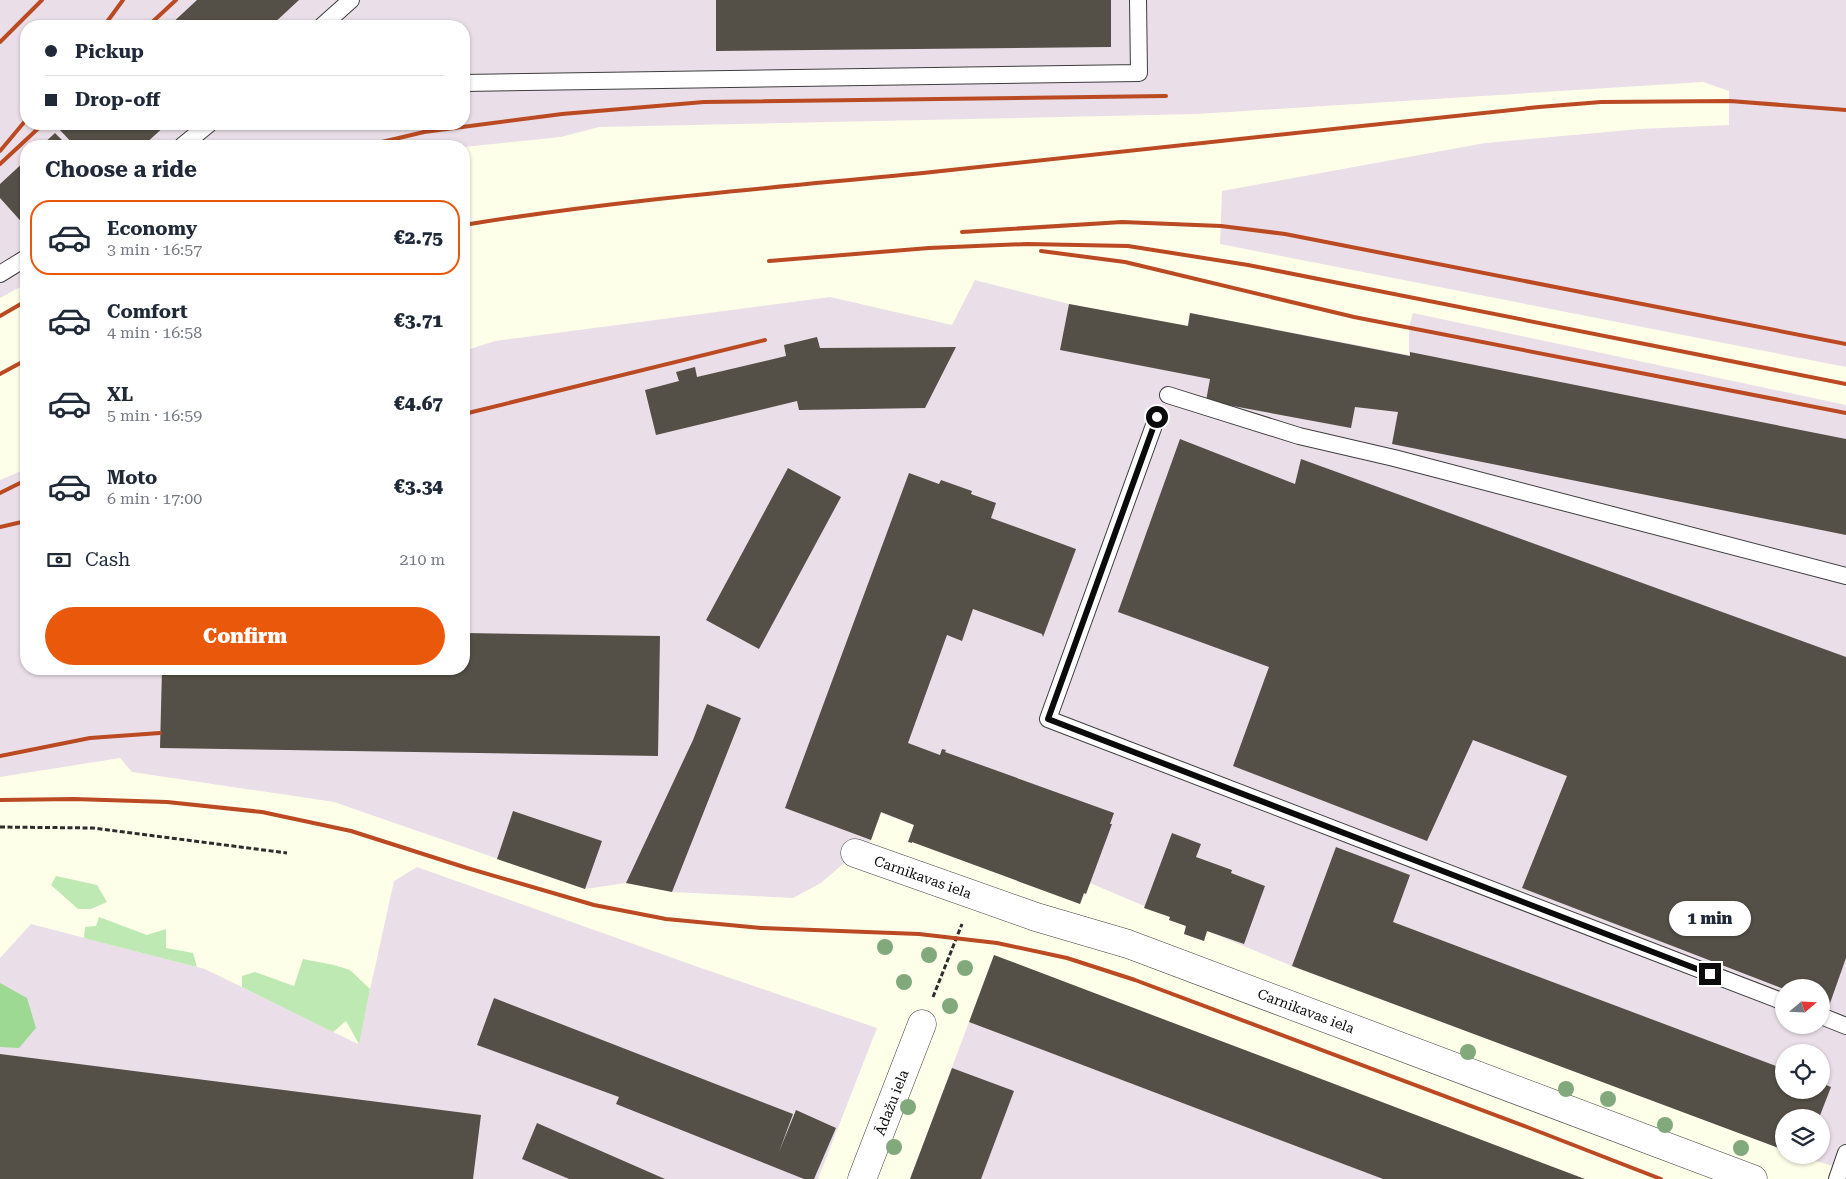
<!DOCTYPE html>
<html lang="en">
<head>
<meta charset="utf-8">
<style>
	:root { --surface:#fff; --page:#f6f6f7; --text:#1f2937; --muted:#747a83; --line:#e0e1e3; --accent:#ea580c }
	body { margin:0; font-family:"Roboto Serif",serif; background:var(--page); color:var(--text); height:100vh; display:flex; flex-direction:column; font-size:19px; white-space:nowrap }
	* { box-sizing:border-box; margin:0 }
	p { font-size:16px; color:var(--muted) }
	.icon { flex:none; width:28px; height:28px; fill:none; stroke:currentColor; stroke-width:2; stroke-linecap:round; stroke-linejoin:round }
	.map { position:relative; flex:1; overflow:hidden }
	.drawer { position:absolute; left:20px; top:140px; width:450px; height:535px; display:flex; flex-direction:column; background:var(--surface); border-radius:20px; box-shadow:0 1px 4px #0004 }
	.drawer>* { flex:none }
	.top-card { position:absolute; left:20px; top:20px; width:450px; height:110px; border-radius:20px; box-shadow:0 1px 4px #0004; display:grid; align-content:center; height:110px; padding:0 25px; background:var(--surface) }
	.needle { width:32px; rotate:71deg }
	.buttons { position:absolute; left:1775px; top:979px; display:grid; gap:10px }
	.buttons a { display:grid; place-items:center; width:55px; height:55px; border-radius:50%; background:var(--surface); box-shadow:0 1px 4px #0004; font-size:25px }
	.end { position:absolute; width:22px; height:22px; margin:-11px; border:6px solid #0b0b0b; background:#fff; box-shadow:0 0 0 2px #fff }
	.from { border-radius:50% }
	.bubble { position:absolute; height:35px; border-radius:18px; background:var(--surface); box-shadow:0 1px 4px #0004; font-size:16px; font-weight:800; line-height:35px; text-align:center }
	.top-card b { display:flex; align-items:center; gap:18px; height:48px; font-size:19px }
	.top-card b+b { border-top:1px solid var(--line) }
	.top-card i { width:12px; height:12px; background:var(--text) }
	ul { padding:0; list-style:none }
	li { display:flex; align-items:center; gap:15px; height:75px; margin:0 10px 8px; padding:0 15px; border:2px solid transparent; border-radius:20px }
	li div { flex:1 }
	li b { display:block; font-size:19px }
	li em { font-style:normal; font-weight:800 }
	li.on { border-color:var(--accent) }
	li>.icon { width:45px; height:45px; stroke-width:1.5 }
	h2 { padding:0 25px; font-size:22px; line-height:60px }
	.pay { display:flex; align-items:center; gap:12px; height:55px; padding:0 25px; font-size:19px }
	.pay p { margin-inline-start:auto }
	.cta { display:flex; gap:10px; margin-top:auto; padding:10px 25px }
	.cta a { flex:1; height:58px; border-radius:30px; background:var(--accent); color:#fff; font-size:20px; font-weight:800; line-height:58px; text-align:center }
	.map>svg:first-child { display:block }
	.industrial { fill:#eadfe8; fill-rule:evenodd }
	.green { fill:#bfe9b3 }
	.forest { fill:#9dd993 }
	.building { fill:#545047 }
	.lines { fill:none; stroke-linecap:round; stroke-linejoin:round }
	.service-casing { stroke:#3e3e3e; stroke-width:18 }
	.minor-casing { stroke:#3e3e3e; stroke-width:29 }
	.path { stroke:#2d2d2d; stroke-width:3; stroke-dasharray:5 2.5; stroke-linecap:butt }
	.service { stroke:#fff; stroke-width:16 }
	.minor { stroke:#fff; stroke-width:28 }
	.rail { stroke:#bb4a23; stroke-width:4 }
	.tree { fill:#81a97c }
	.route { stroke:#0b0b0b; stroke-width:6 }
	.labels { text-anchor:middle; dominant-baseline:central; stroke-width:5; stroke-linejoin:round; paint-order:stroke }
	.street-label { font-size:14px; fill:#0b0b0b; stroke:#fff }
</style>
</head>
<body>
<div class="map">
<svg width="1846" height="1179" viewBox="0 0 1846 1179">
	<rect width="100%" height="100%" fill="#fdffe9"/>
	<!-- industrial -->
	<path class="industrial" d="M 0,0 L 1846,0 L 1846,367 L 1220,244 L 1222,191 L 1485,143 L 1639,129 L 1729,125 L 1729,91 L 1703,82 L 1198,114 L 599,127 L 561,137 L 464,147 L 26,146 L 26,284 L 0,298 ZM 26,26 L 464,26 L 464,124 L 26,124 Z
		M 975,280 L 1069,304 L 1187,326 L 1190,313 L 1409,355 L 1409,327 L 1413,313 L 1846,405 L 1846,1170 L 1796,1155 L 1821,1155 L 1821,1118 L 1784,1118 L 1784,1150 L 1292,966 L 1207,931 L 1204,941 L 1184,934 L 1186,926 L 1169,920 L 1170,917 L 1090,883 L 1080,904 L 912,842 L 908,842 L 914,825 L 881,813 L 871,840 L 821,883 L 793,898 L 672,892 L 626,883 L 585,889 L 334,802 L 132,772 L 120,758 L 0,777 L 0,480 L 26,469 L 26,669 L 464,669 L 464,351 L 495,341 L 830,297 L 952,325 ZM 1784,988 L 1821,988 L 1821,1025 L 1784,1025 ZM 1784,1052 L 1821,1052 L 1821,1090 L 1784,1090 Z
		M 417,867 L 701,968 L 877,1028 L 818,1179 L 0,1179 L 0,958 L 31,924 L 205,969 L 358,1044 L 394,881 Z
		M 969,1022 L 1383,1179 L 910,1179 Z"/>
	<!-- green -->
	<path class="green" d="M 56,876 L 97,885 L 107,902 L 91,909 L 78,909 L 51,885 Z
		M 99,917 L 147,935 L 166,929 L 166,948 L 193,953 L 197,967 L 84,938 L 85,927 L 96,926 Z
		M 303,959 L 334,965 L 350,970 L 370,989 L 359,1044 L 346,1021 L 333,1032 L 242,987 L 242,976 L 255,972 L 294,986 Z"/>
	<!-- forest -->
	<path class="forest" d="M 0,983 L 27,998 L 36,1028 L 19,1048 L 0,1047 Z"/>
	<!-- building -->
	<path class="building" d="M 197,0 L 299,0 L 271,26 L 169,26 Z
		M 716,0 L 1111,0 L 1111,47 L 716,51 Z
		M 65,124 L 167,124 L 143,146 L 75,146 L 59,129 Z
		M 55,133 L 68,146 L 41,146 Z
		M 26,160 L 26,227 L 0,198 L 0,184 Z
		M 1069,304 L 1188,326 L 1190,313 L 1410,356 L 1410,352 L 1846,439 L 1846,535 L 1392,444 L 1398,412 L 1355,407 L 1351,428 L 1206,401 L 1210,379 L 1060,350 Z
		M 817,337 L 820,348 L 956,347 L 925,408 L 799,410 L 797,401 L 656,435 L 645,390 L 679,381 L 676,372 L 695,367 L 697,377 L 786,356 L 784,345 Z
		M 1180,439 L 1295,484 L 1301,459 L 1846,657 L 1846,958 L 1829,1006 L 1821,1003 L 1821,988 L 1784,988 L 1784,989 L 1522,888 L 1567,776 L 1473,740 L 1427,841 L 1233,766 L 1269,667 L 1118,612 Z
		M 788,468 L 841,497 L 759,649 L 706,620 Z
		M 909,473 L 939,484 L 941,480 L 972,491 L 971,494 L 996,503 L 991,518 L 1076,549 L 1043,637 L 1042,634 L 973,609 L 962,641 L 947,635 L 908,743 L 940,755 L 942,749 L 946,750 L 945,752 L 1114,813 L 1110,824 L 1112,824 L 1086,894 L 1084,893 L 1080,904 L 912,842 L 912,843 L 908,842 L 914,825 L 881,812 L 871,840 L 785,808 Z
		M 464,633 L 660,636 L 658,756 L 160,748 L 162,669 L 464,669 Z
		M 707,704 L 741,718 L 672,892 L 626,883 L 693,740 Z
		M 513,811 L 602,841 L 585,889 L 497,859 Z
		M 1172,833 L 1201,844 L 1196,857 L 1232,870 L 1231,873 L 1265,886 L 1244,944 L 1207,931 L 1204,941 L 1184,934 L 1186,926 L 1169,920 L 1170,917 L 1144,908 Z
		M 1336,847 L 1410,875 L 1393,922 L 1784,1069 L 1784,1090 L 1821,1090 L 1821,1083 L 1831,1087 L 1819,1118 L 1784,1118 L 1784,1150 L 1292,966 Z
		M 994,955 L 1585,1179 L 1383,1179 L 969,1022 Z
		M 494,998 L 793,1114 L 779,1152 L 796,1110 L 836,1128 L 814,1179 L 804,1179 L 616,1104 L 619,1097 L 477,1045 Z
		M 0,1054 L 481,1115 L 473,1179 L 0,1179 Z
		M 952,1068 L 1014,1091 L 981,1179 L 910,1179 Z
		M 537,1123 L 665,1179 L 569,1179 L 522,1159 Z"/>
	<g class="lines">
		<defs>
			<path id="service" d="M 322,26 L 351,0
				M 464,83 L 1139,73 L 1138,0
				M 182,146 L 209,124
				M 0,274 L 26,258
				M 1168,395 L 1299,436 L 1394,458 L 1846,576
				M 1157,417 L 1048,719 L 1784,1002
				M 1821,1016 L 1846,1026
				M 1837,1179 L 1846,1153"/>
			<g id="minor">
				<path id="s1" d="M 855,853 L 1036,917 L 1128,944 L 1753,1179"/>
				<path id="s2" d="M 862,1179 L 922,1024"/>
			</g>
		</defs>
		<!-- service casing -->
		<use href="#service" class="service-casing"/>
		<!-- minor casing -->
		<use href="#minor" class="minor-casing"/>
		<!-- path -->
		<path class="path" d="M 0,827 L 93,828 L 287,853
			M 933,997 L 962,924"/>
		<!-- service -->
		<use href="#service" class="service"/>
		<!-- minor -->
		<use href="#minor" class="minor"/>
		<!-- rail -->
		<path class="rail" d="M 104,26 L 123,0
			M 148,26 L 176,0
			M 0,42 L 42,0
			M 365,146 L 424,132 L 562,114 L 704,102 L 1166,96
			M 0,151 L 26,120
			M 0,164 L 43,124
			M 464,225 C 616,200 770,188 923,173 C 1128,152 1333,130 1539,107 L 1601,102 L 1730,101 L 1846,110
			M 962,232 L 1122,222 L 1221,226 L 1285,234 L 1846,344
			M 1041,251 L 1125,262 L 1354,317 L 1846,413
			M 769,261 L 929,248 L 1027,244 L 1128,246 L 1248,265 L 1846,384
			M 0,316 L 26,301
			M 0,374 L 26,360
			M 464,414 L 765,340
			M 0,493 L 26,480
			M 0,527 L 26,521
			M 0,756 L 90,738 L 160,733
			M 0,800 L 74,799 L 167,802 L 262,812 L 351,831 L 467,868 L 594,905 L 666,919 L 761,928 L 919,934 L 997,943 L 1067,958 L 1135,980 L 1527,1127 L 1661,1179"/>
	</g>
	<!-- trees -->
	<g class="tree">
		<circle cx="885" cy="947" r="8"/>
		<circle cx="929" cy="955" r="8"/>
		<circle cx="965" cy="968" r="8"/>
		<circle cx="904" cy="982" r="8"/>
		<circle cx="950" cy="1006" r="8"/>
		<circle cx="1468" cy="1052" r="8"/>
		<circle cx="1566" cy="1089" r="8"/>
		<circle cx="1608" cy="1099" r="8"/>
		<circle cx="908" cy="1107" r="8"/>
		<circle cx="1665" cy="1125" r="8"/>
		<circle cx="894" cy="1147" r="8"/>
		<circle cx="1741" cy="1148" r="8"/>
	</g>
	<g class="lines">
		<!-- route -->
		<path class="route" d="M 1157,417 L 1048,719 L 1710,974"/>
	</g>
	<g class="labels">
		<!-- street labels -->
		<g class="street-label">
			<text stroke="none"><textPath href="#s1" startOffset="72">Carnikavas iela</textPath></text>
			<text stroke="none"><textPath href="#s1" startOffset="478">Carnikavas iela</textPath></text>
			<text stroke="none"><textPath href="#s2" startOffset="82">Ādažu iela</textPath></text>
		</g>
	</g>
</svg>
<div class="buttons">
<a><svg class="needle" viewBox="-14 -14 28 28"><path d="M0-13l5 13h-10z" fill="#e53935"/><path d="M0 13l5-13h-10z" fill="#747a83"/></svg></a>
<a><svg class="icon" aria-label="locate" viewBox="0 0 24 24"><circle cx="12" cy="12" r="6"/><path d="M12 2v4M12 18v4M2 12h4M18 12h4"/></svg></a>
<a><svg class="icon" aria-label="layers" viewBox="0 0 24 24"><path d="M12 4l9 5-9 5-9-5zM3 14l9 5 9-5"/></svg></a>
</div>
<i class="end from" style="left:1157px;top:417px"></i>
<i class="end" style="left:1710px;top:974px"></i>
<div class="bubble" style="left:1669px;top:901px;width:82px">1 min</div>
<div class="top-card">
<b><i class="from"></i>Pickup</b>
<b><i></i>Drop-off</b>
</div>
<section class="drawer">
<h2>Choose a ride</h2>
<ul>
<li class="on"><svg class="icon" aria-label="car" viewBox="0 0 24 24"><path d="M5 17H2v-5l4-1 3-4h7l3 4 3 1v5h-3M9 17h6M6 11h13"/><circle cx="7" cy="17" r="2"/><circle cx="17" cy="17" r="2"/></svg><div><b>Economy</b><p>3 min · 16:57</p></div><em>€2.75</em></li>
<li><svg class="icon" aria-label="car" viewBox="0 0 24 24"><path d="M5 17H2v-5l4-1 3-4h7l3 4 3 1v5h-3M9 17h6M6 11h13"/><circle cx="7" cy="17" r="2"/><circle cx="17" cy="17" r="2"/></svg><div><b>Comfort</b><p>4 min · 16:58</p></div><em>€3.71</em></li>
<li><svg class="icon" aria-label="car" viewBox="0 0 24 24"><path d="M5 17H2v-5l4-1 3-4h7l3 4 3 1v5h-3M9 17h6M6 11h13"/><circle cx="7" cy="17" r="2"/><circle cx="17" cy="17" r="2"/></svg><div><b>XL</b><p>5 min · 16:59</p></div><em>€4.67</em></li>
<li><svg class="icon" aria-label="car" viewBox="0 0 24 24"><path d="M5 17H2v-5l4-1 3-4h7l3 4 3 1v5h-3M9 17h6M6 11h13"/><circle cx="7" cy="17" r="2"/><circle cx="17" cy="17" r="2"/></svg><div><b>Moto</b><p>6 min · 17:00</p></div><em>€3.34</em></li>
</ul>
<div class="pay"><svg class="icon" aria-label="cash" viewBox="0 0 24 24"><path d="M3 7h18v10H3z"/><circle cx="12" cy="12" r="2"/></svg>Cash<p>210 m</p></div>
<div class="cta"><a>Confirm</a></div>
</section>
</div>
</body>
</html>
